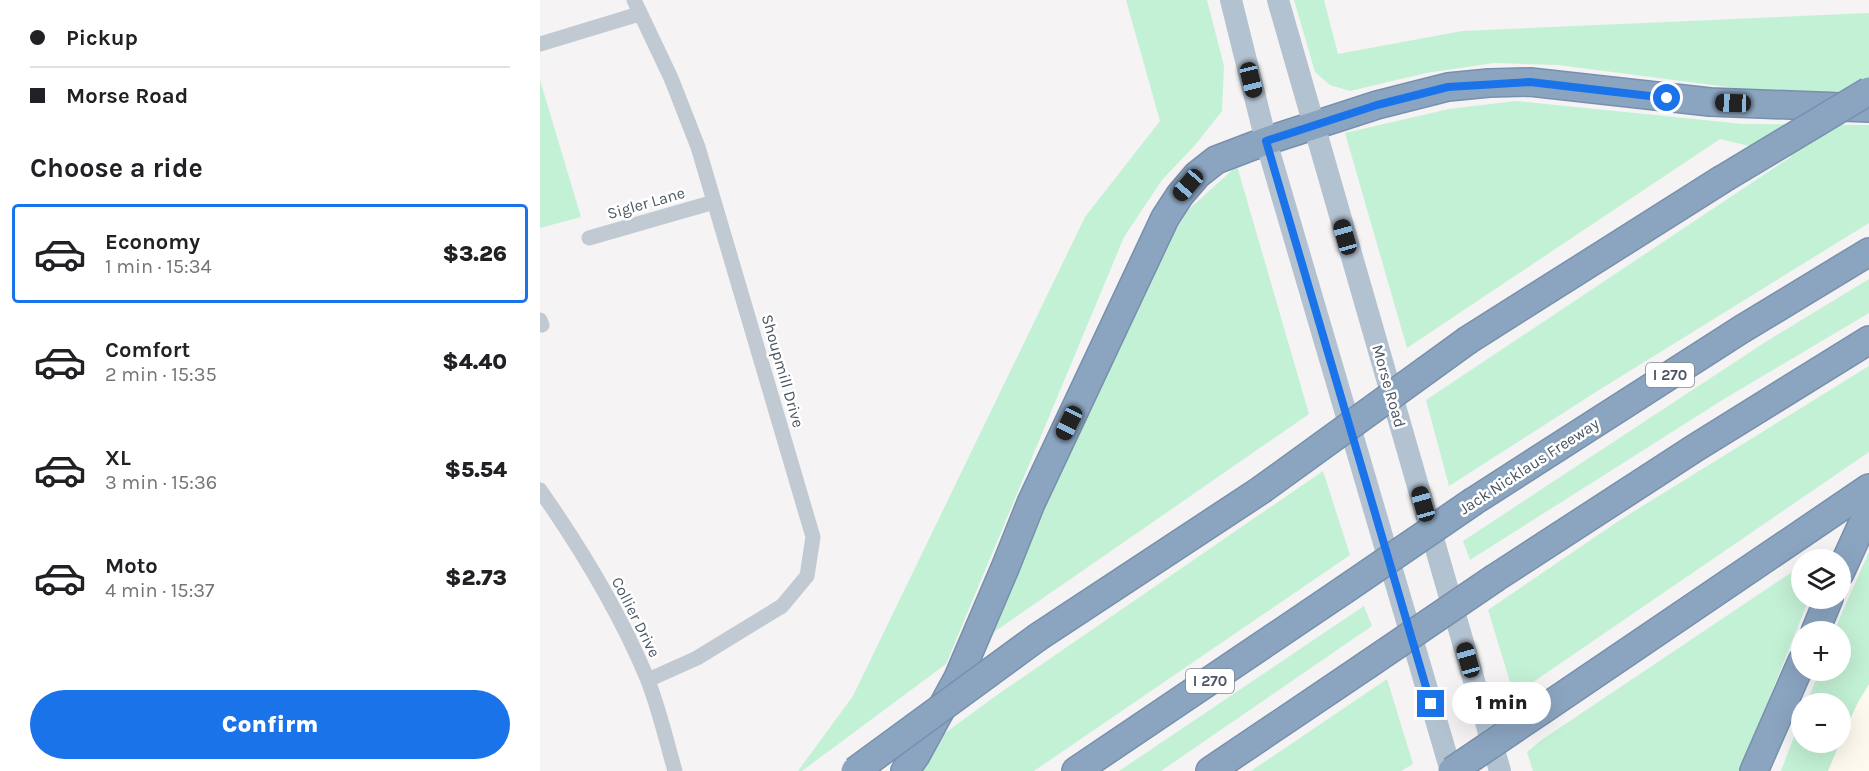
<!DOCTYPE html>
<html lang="en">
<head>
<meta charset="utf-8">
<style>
	:root { --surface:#fff; --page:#f6f6f6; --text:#202124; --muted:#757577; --line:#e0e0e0; --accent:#1a73e8 }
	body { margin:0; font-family:Karla,sans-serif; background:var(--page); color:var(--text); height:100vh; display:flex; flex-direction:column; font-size:22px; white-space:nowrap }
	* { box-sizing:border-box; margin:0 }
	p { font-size:20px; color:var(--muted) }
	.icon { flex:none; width:33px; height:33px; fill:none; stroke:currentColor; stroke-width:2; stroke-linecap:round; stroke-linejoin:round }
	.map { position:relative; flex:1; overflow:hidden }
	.sheet { display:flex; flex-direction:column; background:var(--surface); width:540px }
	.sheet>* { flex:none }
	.guide { display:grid; align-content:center; height:132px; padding:0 30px; background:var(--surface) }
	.controls { position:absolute; left:1251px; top:549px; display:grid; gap:12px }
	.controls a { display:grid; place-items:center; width:60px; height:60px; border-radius:50%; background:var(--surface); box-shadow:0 6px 24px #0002; font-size:30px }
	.end { position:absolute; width:27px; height:27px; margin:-14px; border:8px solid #1a73e8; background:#fff; box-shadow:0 0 0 3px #fff }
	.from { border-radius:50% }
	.bubble { position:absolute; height:42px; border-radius:21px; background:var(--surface); box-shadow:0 6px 24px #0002; font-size:20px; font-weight:800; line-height:42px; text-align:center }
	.car { position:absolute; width:18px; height:36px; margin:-18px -9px; border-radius:8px; box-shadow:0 0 4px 2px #0007; background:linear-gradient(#222 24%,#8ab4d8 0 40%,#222 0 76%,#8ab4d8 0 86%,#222 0) }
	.guide b { display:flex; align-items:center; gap:21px; height:57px; font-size:22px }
	.guide b+b { border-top:2px solid var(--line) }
	.guide i { width:15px; height:15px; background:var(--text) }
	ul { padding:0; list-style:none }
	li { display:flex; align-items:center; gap:18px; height:99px; margin:0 12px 9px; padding:0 18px; border:3px solid transparent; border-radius:6px }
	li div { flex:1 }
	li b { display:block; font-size:22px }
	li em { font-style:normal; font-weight:800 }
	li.active { border-color:var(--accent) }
	li>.icon { width:54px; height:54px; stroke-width:1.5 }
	h2 { padding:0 30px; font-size:27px; line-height:72px }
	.button { display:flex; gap:12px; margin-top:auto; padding:12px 30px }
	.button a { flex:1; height:69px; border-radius:36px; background:var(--accent); color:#fff; font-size:24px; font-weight:800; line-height:69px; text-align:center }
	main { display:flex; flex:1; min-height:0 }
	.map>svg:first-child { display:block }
	.commercial { fill:#fdf9ef }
	.green { fill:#c3f1d5 }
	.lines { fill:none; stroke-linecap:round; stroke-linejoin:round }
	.motorway-casing { stroke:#7690ad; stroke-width:30 }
	.minor { stroke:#c1cad2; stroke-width:15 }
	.primary { stroke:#b3c2d1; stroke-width:22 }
	.motorway { stroke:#8ba5c1; stroke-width:27 }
	.motorway-bridge-casing { stroke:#7690ad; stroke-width:30; stroke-linecap:butt }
	.motorway-bridge { stroke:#8ba5c1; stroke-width:27 }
	.route { stroke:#1a73e8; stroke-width:8 }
	.labels { text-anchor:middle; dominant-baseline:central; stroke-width:5; stroke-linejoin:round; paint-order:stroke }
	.shield { fill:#fff; stroke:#808990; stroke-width:1.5 }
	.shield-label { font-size:15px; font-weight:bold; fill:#4a5661 }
	.street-label { font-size:16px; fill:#4a5661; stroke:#fff }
</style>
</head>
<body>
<main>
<section class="sheet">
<div class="guide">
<b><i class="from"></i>Pickup</b>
<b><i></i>Morse Road</b>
</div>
<h2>Choose a ride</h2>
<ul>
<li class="active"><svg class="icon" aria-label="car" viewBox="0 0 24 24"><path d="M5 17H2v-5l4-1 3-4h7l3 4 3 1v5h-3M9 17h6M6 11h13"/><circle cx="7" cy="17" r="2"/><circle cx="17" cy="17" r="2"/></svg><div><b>Economy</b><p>1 min · 15:34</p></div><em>$3.26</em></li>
<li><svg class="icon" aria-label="car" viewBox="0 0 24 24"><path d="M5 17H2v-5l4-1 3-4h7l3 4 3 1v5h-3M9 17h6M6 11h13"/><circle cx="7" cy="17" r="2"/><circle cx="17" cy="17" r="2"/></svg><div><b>Comfort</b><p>2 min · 15:35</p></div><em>$4.40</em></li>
<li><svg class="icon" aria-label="car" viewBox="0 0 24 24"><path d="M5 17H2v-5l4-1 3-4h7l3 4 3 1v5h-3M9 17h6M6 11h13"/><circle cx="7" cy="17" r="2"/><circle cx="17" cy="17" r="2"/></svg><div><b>XL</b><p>3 min · 15:36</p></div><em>$5.54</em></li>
<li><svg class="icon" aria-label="car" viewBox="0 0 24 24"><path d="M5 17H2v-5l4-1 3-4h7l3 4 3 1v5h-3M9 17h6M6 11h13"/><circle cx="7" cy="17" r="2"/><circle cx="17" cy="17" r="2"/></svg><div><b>Moto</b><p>4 min · 15:37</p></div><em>$2.73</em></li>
</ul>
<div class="button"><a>Confirm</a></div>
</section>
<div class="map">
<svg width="1329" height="771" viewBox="0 0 1329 771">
	<rect width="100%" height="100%" fill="#f5f3f3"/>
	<!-- commercial -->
	<path class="commercial" d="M 1329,684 L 1329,771 L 1288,771 L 1317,704 Z"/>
	<!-- green -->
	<path class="green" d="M 586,0 L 667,0 L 684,66 L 682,111 L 656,144 L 622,180 L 584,237 L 406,664 L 262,771 L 258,771 L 313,696 L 545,217 L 620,121 Z
		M 754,0 L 784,0 L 798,54 L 922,31 L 1329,13 L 1329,89 L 1249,95 L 1018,65 L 954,63 L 886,73 L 810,91 L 790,85 L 775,72 Z
		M 0,80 L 41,217 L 0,228 Z
		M 976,101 L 1203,124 L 1329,125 L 1329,223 L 1059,390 L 909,486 L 886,400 L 1252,156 L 1180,139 L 867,348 L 805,133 L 909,109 Z
		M 697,166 L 769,414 L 454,632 L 512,489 L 625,246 L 649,209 Z
		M 1329,279 L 1329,313 L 1184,399 L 930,560 L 923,541 L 1227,341 Z
		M 1329,366 L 1329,452 L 974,695 L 948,610 L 1080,520 Z
		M 783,471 L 810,555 L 494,771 L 382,771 L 401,736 L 457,695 Z
		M 1329,552 L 1329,684 L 1317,704 L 1300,742 L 1300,704 L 1267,703 L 1279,671 L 1300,670 L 1300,632 L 1294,631 Z
		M 1261,566 L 1262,598 L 1269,599 L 1200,771 L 993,771 L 987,752 L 1000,741 Z
		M 824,606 L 832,626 L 621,771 L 579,771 Z
		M 847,679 L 873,764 L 861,771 L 711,771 Z
		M 1261,718 L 1262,742 L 1300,742 L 1288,771 L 1241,771 Z"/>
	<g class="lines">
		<defs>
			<path id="motorway" d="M 928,340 L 1181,180
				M 934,501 L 1202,329 L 1329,252
				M 1300,573 L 1321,527 L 1329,513
				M 955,578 L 1155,448 L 1329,340
				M 1275,632 L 1289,598
				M 498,637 L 721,490
				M 1002,710 L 1329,488
				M 365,771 L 376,755 L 418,678 L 465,568 L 491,503 L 625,218 L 640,195 L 657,175 L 676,160 L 726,141 L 837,105 L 908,87 L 949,83 L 990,82 L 1170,102 L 1329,108
				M 536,771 L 804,590
				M 670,771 L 827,665
				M 1214,771 L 1262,661"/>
		</defs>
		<!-- motorway casing -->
		<use href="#motorway" class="motorway-casing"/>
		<!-- minor -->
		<path class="minor" d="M 94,0 L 131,78 L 158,147 L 273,537 L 267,576 L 242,606 L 157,658 L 108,680
			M 0,44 L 99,14
			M 49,238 L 174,202
			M 0,320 L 2,325
			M 0,490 C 42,550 79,611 107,678 C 119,708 126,740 135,771"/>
		<!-- primary -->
		<path class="primary" d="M 691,0 L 726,141 L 911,771
			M 738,0 L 960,771"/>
		<!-- motorway -->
		<use href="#motorway" class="motorway"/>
		<defs>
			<path id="motorway-bridge" d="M 1181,180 L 1329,91
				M 721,490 L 928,340
				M 804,590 L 934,501
				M 827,665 L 955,578
				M 315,771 L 498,637
				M 912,771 L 1002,710"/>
		</defs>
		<!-- motorway-bridge casing -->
		<use href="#motorway-bridge" class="motorway-bridge-casing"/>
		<!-- motorway-bridge -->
		<use href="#motorway-bridge" class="motorway-bridge"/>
	</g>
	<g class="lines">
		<!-- route -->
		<path class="route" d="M 891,704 L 726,141 L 837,105 L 908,87 L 990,82 L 1127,98"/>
	</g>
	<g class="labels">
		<!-- shield labels -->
		<g class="shield">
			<rect x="1106" y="363" width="48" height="24" rx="4.5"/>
			<rect x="646" y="669" width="48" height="24" rx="4.5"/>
		</g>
		<g class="shield-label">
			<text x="1130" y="375">I 270</text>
			<text x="670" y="681">I 270</text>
		</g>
		<!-- street labels -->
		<g class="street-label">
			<text transform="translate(106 203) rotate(-16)">Sigler Lane</text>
			<text transform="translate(243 371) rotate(74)">Shoupmill Drive</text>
			<text transform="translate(849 386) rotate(74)">Morse Road</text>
			<text transform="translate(989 466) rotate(-33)">Jack Nicklaus Freeway</text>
			<text transform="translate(96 617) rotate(63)">Collier Drive</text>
		</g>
	</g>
</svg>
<div class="controls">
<a><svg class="icon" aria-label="layers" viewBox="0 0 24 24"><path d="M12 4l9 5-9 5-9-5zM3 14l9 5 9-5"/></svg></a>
<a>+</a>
<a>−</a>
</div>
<i class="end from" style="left:1127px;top:98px"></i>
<i class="end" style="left:891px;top:704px"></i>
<div class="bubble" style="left:912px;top:682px;width:99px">1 min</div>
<i class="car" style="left:711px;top:80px;rotate:166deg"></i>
<i class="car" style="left:1193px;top:103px;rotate:272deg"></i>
<i class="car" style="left:648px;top:185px;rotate:221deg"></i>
<i class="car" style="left:805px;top:237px;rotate:344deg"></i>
<i class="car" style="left:529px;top:423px;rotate:206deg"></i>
<i class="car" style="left:883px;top:504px;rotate:344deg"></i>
<i class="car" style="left:928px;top:660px;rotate:344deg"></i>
</div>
</main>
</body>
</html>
